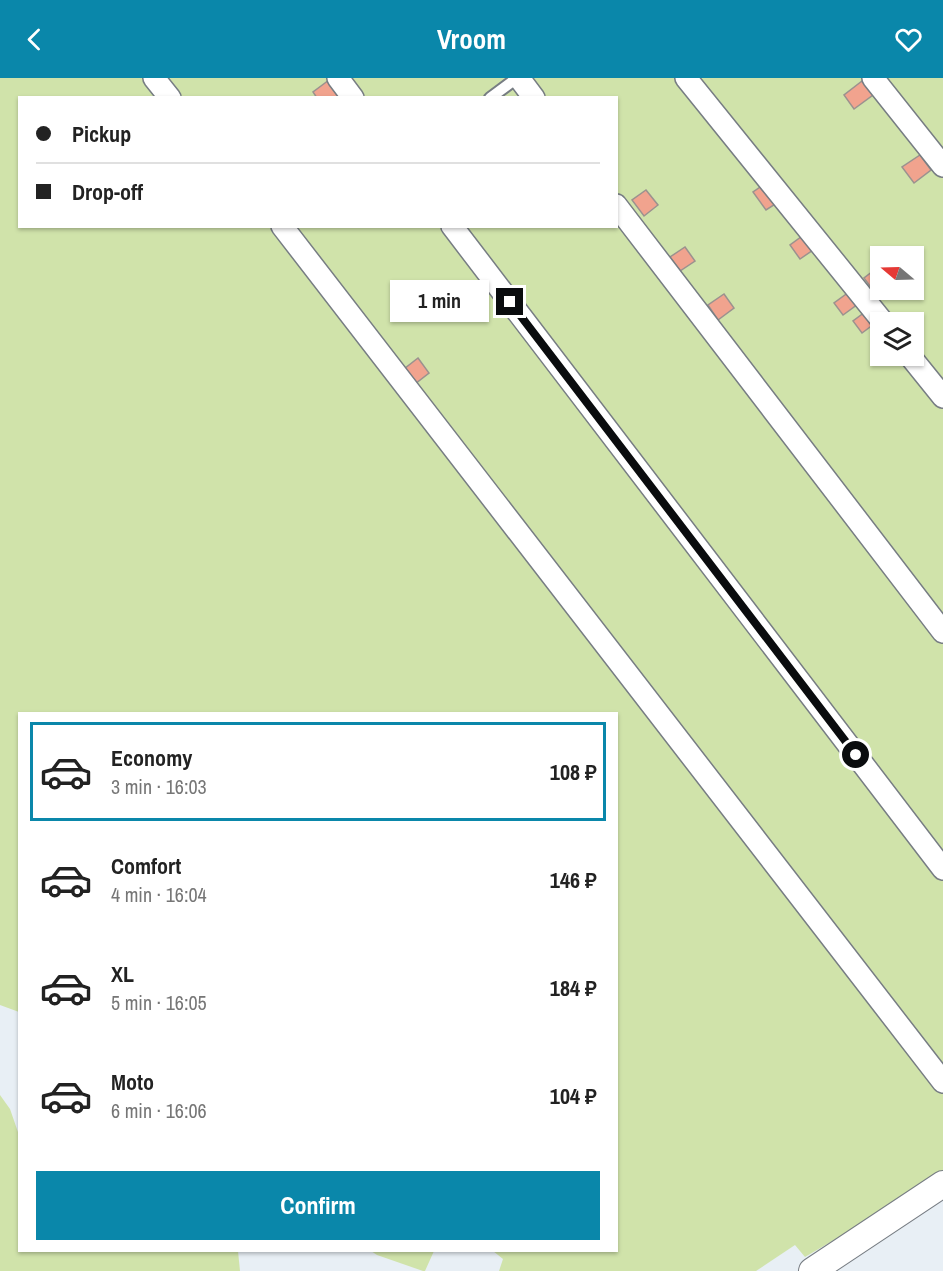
<!DOCTYPE html>
<html lang="en">
<head>
<meta charset="utf-8">
<style>
	:root { --surface:#fff; --page:#f6f6f6; --text:#222; --muted:#767676; --line:#e0e0e0; --accent:#0a87aa }
	body { margin:0; font-family:"Archivo Narrow",sans-serif; background:var(--page); color:var(--text); height:100vh; display:flex; flex-direction:column; font-size:22px; white-space:nowrap }
	* { box-sizing:border-box; margin:0 }
	p { font-size:20px; color:var(--muted) }
	.icon { flex:none; width:33px; height:33px; fill:none; stroke:currentColor; stroke-width:2; stroke-linecap:round; stroke-linejoin:round }
	.map { position:relative; flex:1; overflow:hidden }
	.side { position:absolute; left:18px; top:634px; width:600px; height:540px; display:flex; flex-direction:column; background:var(--surface); border-radius:0px; box-shadow:0 2px 4px #0004 }
	.side>* { flex:none }
	.top-card { position:absolute; left:18px; top:18px; width:600px; height:132px; border-radius:0px; box-shadow:0 2px 4px #0004; display:grid; align-content:center; height:132px; padding:0 18px; background:var(--surface) }
	.needle { width:39px; rotate:289deg }
	.buttons { position:absolute; left:870px; top:168px; display:grid; gap:12px }
	.buttons a { display:grid; place-items:center; width:54px; height:54px; border-radius:0px; background:var(--surface); box-shadow:0 2px 4px #0004; font-size:30px }
	.end { position:absolute; width:27px; height:27px; margin:-14px; border:8px solid #0a0c0e; background:#fff; box-shadow:0 0 0 3px #fff }
	.from { border-radius:50% }
	.bubble { position:absolute; height:42px; border-radius:0px; background:var(--surface); box-shadow:0 2px 4px #0004; font-size:20px; font-weight:800; line-height:42px; text-align:center }
	.top-card b { display:flex; align-items:center; gap:21px; height:57px; font-size:22px }
	.top-card b+b { border-top:2px solid var(--line) }
	.top-card i { width:15px; height:15px; background:var(--text) }
	ul { padding:10px 0 0; list-style:none }
	li { display:flex; align-items:center; gap:18px; height:99px; margin:0 12px 9px; padding:0 6px; border:3px solid transparent; border-radius:0px }
	li div { flex:1 }
	li b { display:block; font-size:22px }
	li em { font-style:normal; font-weight:800 }
	li.current { border-color:var(--accent) }
	li>.icon { width:54px; height:54px; stroke-width:1.5 }
	.primary-button { display:flex; gap:12px; margin-top:auto; padding:12px 18px }
	.primary-button a { flex:1; height:69px; border-radius:0px; background:var(--accent); color:#fff; font-size:24px; font-weight:800; line-height:69px; text-align:center }
	header { display:flex; justify-content:space-between; align-items:center; height:78px; padding:0 18px; background:var(--accent); color:#fff; font-size:27px; font-weight:800 }
	.map>svg:first-child { display:block }
	.green { fill:#d0e3aa; fill-rule:evenodd }
	.building { fill:#f1a38e; stroke:#9b928f; stroke-width:1.5 }
	.lines { fill:none; stroke-linecap:round; stroke-linejoin:round }
	.service-casing { stroke:#777d83; stroke-width:14 }
	.minor-casing { stroke:#777d83; stroke-width:24 }
	.tertiary-casing { stroke:#777d83; stroke-width:28 }
	.service { stroke:#fff; stroke-width:10 }
	.minor { stroke:#fff; stroke-width:21 }
	.tertiary { stroke:#fff; stroke-width:26 }
	.route { stroke:#0a0c0e; stroke-width:8 }
</style>
</head>
<body>
<header><svg class="icon" aria-label="back" viewBox="0 0 24 24"><path d="M15 5l-7 7 7 7"/></svg>Vroom<svg class="icon" aria-label="heart" viewBox="0 0 24 24"><path d="M12 20l-8-8c-3-5 5-10 8-4 3-6 11-1 8 4z"/></svg></header>
<div class="map">
<svg width="943" height="1193" viewBox="0 0 943 1193">
	<rect width="100%" height="100%" fill="#e8eff5"/>
	<!-- green -->
	<path class="green" d="M 0,0 L 943,0 L 943,1098 L 805,1179 L 795,1167 L 756,1193 L 499,1193 L 503,1181 L 493,1173 L 616,1173 L 616,636 L 20,636 L 19,934 L 0,927 ZM 20,20 L 616,20 L 616,148 L 20,148 ZM 880,178 L 914,178 L 914,212 L 880,212 ZM 880,244 L 914,244 L 914,278 L 880,278 Z
		M 0,1017 L 10,1031 L 19,1057 L 20,1173 L 238,1173 L 240,1193 L 0,1193 Z
		M 371,1173 L 434,1173 L 425,1193 L 423,1193 L 377,1177 Z"/>
	<!-- building -->
	<path class="building" d="M 329,2 L 340,20 L 317,20 L 313,14 Z
		M 862,3 L 873,17 L 854,31 L 844,17 Z
		M 920,77 L 931,92 L 914,105 L 902,89 Z
		M 766,105 L 780,123 L 766,132 L 753,114 Z
		M 646,112 L 658,127 L 644,138 L 632,122 Z
		M 805,156 L 816,170 L 800,181 L 790,167 Z
		M 685,169 L 695,183 L 680,193 L 670,179 Z
		M 877,190 L 880,194 L 880,206 L 873,212 L 864,200 Z
		M 849,214 L 858,226 L 843,237 L 834,225 Z
		M 724,216 L 734,230 L 718,242 L 708,227 Z
		M 865,234 L 874,246 L 862,255 L 853,243 Z
		M 418,280 L 429,295 L 415,306 L 404,291 Z"/>
	<g class="lines">
		<defs>
			<path id="service" d="M 490,20 L 517,0"/>
			<path id="minor" d="M 154,0 L 170,20
				M 338,0 L 353,20
				M 519,0 L 534,20
				M 686,0 L 883,244
				M 873,0 L 943,88
				M 616,127 L 943,554
				M 282,148 L 943,1004
				M 452,148 L 943,791
				M 910,278 L 943,319"/>
			<path id="tertiary" d="M 812,1193 L 943,1106"/>
		</defs>
		<!-- service casing -->
		<use href="#service" class="service-casing"/>
		<!-- minor casing -->
		<use href="#minor" class="minor-casing"/>
		<!-- tertiary casing -->
		<use href="#tertiary" class="tertiary-casing"/>
		<!-- service -->
		<use href="#service" class="service"/>
		<!-- minor -->
		<use href="#minor" class="minor"/>
		<!-- tertiary -->
		<use href="#tertiary" class="tertiary"/>
	</g>
	<g class="lines">
		<!-- route -->
		<path class="route" d="M 510,224 L 856,677"/>
	</g>
</svg>
<div class="buttons">
<a><svg class="needle" viewBox="-14 -14 28 28"><path d="M0-13l5 13h-10z" fill="#e53935"/><path d="M0 13l5-13h-10z" fill="#767676"/></svg></a>
<a><svg class="icon" aria-label="layers" viewBox="0 0 24 24"><path d="M12 4l9 5-9 5-9-5zM3 14l9 5 9-5"/></svg></a>
</div>
<i class="end from" style="left:856px;top:677px"></i>
<i class="end" style="left:510px;top:224px"></i>
<div class="bubble" style="left:390px;top:202px;width:99px">1 min</div>
<div class="top-card">
<b><i class="from"></i>Pickup</b>
<b><i></i>Drop-off</b>
</div>
<section class="side">
<ul>
<li class="current"><svg class="icon" aria-label="car" viewBox="0 0 24 24"><path d="M5 17H2v-5l4-1 3-4h7l3 4 3 1v5h-3M9 17h6M6 11h13"/><circle cx="7" cy="17" r="2"/><circle cx="17" cy="17" r="2"/></svg><div><b>Economy</b><p>3 min · 16:03</p></div><em>108 ₽</em></li>
<li><svg class="icon" aria-label="car" viewBox="0 0 24 24"><path d="M5 17H2v-5l4-1 3-4h7l3 4 3 1v5h-3M9 17h6M6 11h13"/><circle cx="7" cy="17" r="2"/><circle cx="17" cy="17" r="2"/></svg><div><b>Comfort</b><p>4 min · 16:04</p></div><em>146 ₽</em></li>
<li><svg class="icon" aria-label="car" viewBox="0 0 24 24"><path d="M5 17H2v-5l4-1 3-4h7l3 4 3 1v5h-3M9 17h6M6 11h13"/><circle cx="7" cy="17" r="2"/><circle cx="17" cy="17" r="2"/></svg><div><b>XL</b><p>5 min · 16:05</p></div><em>184 ₽</em></li>
<li><svg class="icon" aria-label="car" viewBox="0 0 24 24"><path d="M5 17H2v-5l4-1 3-4h7l3 4 3 1v5h-3M9 17h6M6 11h13"/><circle cx="7" cy="17" r="2"/><circle cx="17" cy="17" r="2"/></svg><div><b>Moto</b><p>6 min · 16:06</p></div><em>104 ₽</em></li>
</ul>
<div class="primary-button"><a>Confirm</a></div>
</section>
</div>
</body>
</html>
